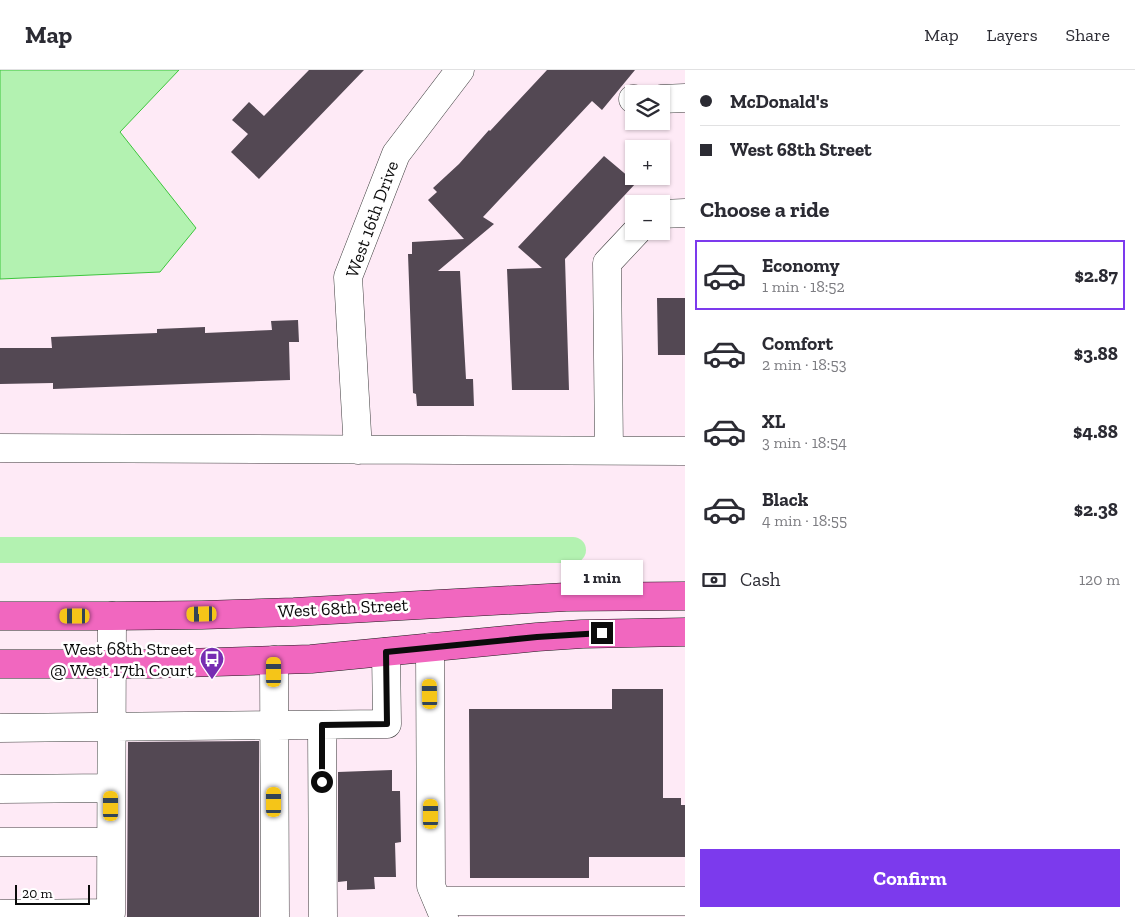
<!DOCTYPE html>
<html lang="en">
<head>
<meta charset="utf-8">
<style>
	:root { --surface:#fff; --page:#f7f7f7; --text:#2b2b33; --muted:#7c7c81; --line:#e1e1e2; --accent:#7c3aed }
	body { margin:0; font-family:"Zilla Slab",serif; background:var(--page); color:var(--text); height:100vh; display:flex; flex-direction:column; font-size:19px; white-space:nowrap }
	* { box-sizing:border-box; margin:0 }
	p { font-size:16px; color:var(--muted) }
	.icon { flex:none; width:28px; height:28px; fill:none; stroke:currentColor; stroke-width:2; stroke-linecap:round; stroke-linejoin:round }
	.map { position:relative; flex:1; overflow:hidden }
	.details { display:flex; flex-direction:column; background:var(--surface); width:450px }
	.details>* { flex:none }
	.top-card { display:grid; align-content:center; height:110px; padding:0 15px; background:var(--surface) }
	.tools { position:absolute; left:625px; top:15px; display:grid; gap:10px }
	.tools a { display:grid; place-items:center; width:45px; height:45px; border-radius:0px; background:var(--surface); box-shadow:0 1px 4px #0004; font-size:25px }
	.scale { position:absolute; left:15px; bottom:12px; width:75px; box-sizing:border-box; padding-left:5px; border:2px solid #0b0b0b; border-top:0; font-size:14px; line-height:18px; white-space:nowrap; color:#0b0b0b; -webkit-text-stroke:4px #fff; paint-order:stroke }
	.end { position:absolute; width:22px; height:22px; margin:-11px; border:6px solid #0b0b0b; background:#fff; box-shadow:0 0 0 2px #fff }
	.from { border-radius:50% }
	.bubble { position:absolute; height:35px; border-radius:0px; background:var(--surface); box-shadow:0 1px 4px #0004; font-size:16px; font-weight:700; line-height:35px; text-align:center }
	.car { position:absolute; width:15px; height:30px; margin:-15px -8px; border-radius:6px; box-shadow:0 0 4px 1px #0007; background:linear-gradient(#f5c518 24%,#345 0 40%,#f5c518 0 76%,#345 0 86%,#f5c518 0) }
	.top-card b { display:flex; align-items:center; gap:18px; height:48px; font-size:19px }
	.top-card b+b { border-top:1px solid var(--line) }
	.top-card i { width:12px; height:12px; background:var(--text) }
	ul { padding:0; list-style:none }
	li { display:flex; align-items:center; gap:15px; height:70px; margin:0 10px 8px; padding:0 5px; border:2px solid transparent; border-radius:0px }
	li div { flex:1 }
	li b { display:block; font-size:19px }
	li em { font-style:normal; font-weight:700 }
	li.active { border-color:var(--accent) }
	li>.icon { width:45px; height:45px; stroke-width:1.5 }
	h2 { padding:0 15px; font-size:22px; line-height:60px }
	.pay { display:flex; align-items:center; gap:12px; height:55px; padding:0 15px; font-size:19px }
	.pay p { margin-inline-start:auto }
	.button { display:flex; gap:10px; margin-top:auto; padding:10px 15px }
	.button a { flex:1; height:58px; border-radius:0px; background:var(--accent); color:#fff; font-size:20px; font-weight:700; line-height:58px; text-align:center }
	header { display:flex; align-items:center; gap:30px; box-sizing:border-box; height:70px; padding:0 25px; background:var(--surface); border-bottom:1px solid var(--line) }
	header strong { font-size:24px }
	nav { display:flex; gap:28px; margin-inline-start:auto; font-size:18px }
	main { display:flex; flex:1; min-height:0 }
	.map>svg:first-child { display:block }
	.water { fill:#b3f2b1; stroke:#3dc53d }
	.lines { fill:none; stroke-linecap:round; stroke-linejoin:round }
	.canal { stroke:#b3f2b1; stroke-width:26 }
	.building { fill:#534853 }
	.minor-casing { stroke:#3e3e3e; stroke-width:29 }
	.major-casing { stroke:#1c1c1c; stroke-width:29 }
	.minor { stroke:#fff; stroke-width:28 }
	.major { stroke:#f167bf; stroke-width:28 }
	.route { stroke:#0b0b0b; stroke-width:6 }
	.labels { text-anchor:middle; dominant-baseline:central; stroke-width:5; stroke-linejoin:round; paint-order:stroke }
	.street-label { font-size:18px; fill:#0b0b0b; stroke:#fff }
	.poi-label { font-size:18px; fill:#0b0b0b; stroke:#fff; text-anchor:end }
</style>
</head>
<body>
<header>
<strong>Map</strong>
<nav><a>Map</a><a>Layers</a><a>Share</a></nav>
</header>
<main>
<div class="map">
<svg width="685" height="847" viewBox="0 0 685 847">
	<rect width="100%" height="100%" fill="#feeaf6"/>
	<!-- water -->
	<path class="water" d="M 0,0 L 179,0 L 120,62 L 196,158 L 160,202 L 0,209 Z"/>
	<g class="lines">
		<!-- canal -->
		<path class="canal" d="M 0,480 L 573,480"/>
	</g>
	<!-- building -->
	<path class="building" d="M 309,0 L 364,0 L 259,109 L 231,82 L 248,64 L 232,50 L 249,32 L 264,46 Z
		M 547,0 L 635,0 L 602,40 L 592,31 L 483,147 L 494,154 L 438,201 L 460,201 L 466,309 L 473,309 L 474,336 L 417,336 L 416,324 L 413,323 L 408,184 L 412,184 L 412,172 L 464,169 L 428,130 L 437,122 L 433,118 L 459,94 L 489,60 L 490,61 Z
		M 604,86 L 636,113 L 565,189 L 569,320 L 512,320 L 507,199 L 542,198 L 518,177 Z
		M 657,228 L 685,228 L 685,285 L 658,285 Z
		M 298,250 L 299,272 L 289,272 L 290,310 L 53,319 L 53,313 L 0,314 L 0,278 L 52,278 L 51,267 L 157,263 L 157,259 L 205,257 L 205,263 L 272,260 L 271,251 Z
		M 612,619 L 663,619 L 663,728 L 681,728 L 681,735 L 685,735 L 685,787 L 589,787 L 589,808 L 470,808 L 469,639 L 612,639 Z
		M 259,671 L 259,847 L 127,847 L 128,672 Z
		M 392,700 L 392,721 L 400,721 L 401,772 L 395,773 L 396,807 L 374,807 L 375,819 L 347,820 L 347,811 L 338,812 L 338,702 Z"/>
	<g class="lines">
		<defs>
			<path id="minor" d="M 633,29 L 634,29
				M 661,29 L 685,28
				M 661,144 L 685,143
				M 0,378 L 685,381
				M 358,380 L 348,207 L 396,84 L 460,0
				M 609,380 L 607,193 L 637,161
				M 430,577 L 431,816 L 444,847
				M 274,590 L 275,847
				M 322,655 L 323,847
				M 0,658 L 387,654 L 386,582
				M 0,719 L 111,718
				M 0,772 L 111,772
				M 438,831 L 685,831
				M 0,844 L 111,843 L 112,546"/>
			<path id="major" d="M 0,546 L 112,546 L 202,545 L 294,542 L 566,527 L 685,526
				M 0,594 L 152,594 L 311,589 L 537,567 L 582,564 L 685,562"/>
		</defs>
		<!-- minor casing -->
		<use href="#minor" class="minor-casing"/>
		<!-- major casing -->
		<use href="#major" class="major-casing"/>
		<!-- minor -->
		<use href="#minor" class="minor"/>
		<!-- major -->
		<use href="#major" class="major"/>
	</g>
	<g class="lines">
		<!-- route -->
		<path class="route" d="M 322,712 L 322,655 L 387,654 L 386,582 L 537,567 L 602,563"/>
	</g>
	<!-- icons -->
	<defs>
		<symbol id="bus-pin" viewBox="-11 -11 22 30"><path d="M0 17L-7.5 6A9.5 9.5 0 1 1 7.5 6Z" fill="#772cb2" stroke="#fff"/><path d="M-5-6H5V4H4V6H2V4H-2V6H-4V4H-5ZM-3.5-4V0h7V-4ZM-3.5 1.2v1.5H-2V1.2ZM2 1.2v1.5H3.5V1.2Z" fill="#fff"/></symbol>
	</defs>
	<g fill-rule="evenodd">
		<use href="#bus-pin" x="198" y="575" width="28" height="38"/>
	</g>
	<g class="labels">
		<!-- street labels -->
		<g class="street-label">
			<text transform="translate(372 149) rotate(-70)">West 16th Drive</text>
			<text transform="translate(343 538) rotate(-3)">West 68th Street</text>
		</g>
		<!-- poi labels -->
		<g class="poi-label">
			<text x="194" y="579">West 68th Street<tspan x="194" dy="21">@ West 17th Court</tspan></text>
		</g>
	</g>
</svg>
<div class="tools">
<a><svg class="icon" aria-label="layers" viewBox="0 0 24 24"><path d="M12 4l9 5-9 5-9-5zM3 14l9 5 9-5"/></svg></a>
<a>+</a>
<a>−</a>
</div>
<div class="scale">20 m</div>
<i class="end from" style="left:322px;top:712px"></i>
<i class="end" style="left:602px;top:563px"></i>
<div class="bubble" style="left:561px;top:490px;width:82px">1 min</div>
<i class="car" style="left:202px;top:544px;rotate:269deg"></i>
<i class="car" style="left:75px;top:546px;rotate:270deg"></i>
<i class="car" style="left:274px;top:602px;rotate:0deg"></i>
<i class="car" style="left:430px;top:624px;rotate:359deg"></i>
<i class="car" style="left:274px;top:732px;rotate:0deg"></i>
<i class="car" style="left:111px;top:736px;rotate:0deg"></i>
<i class="car" style="left:431px;top:744px;rotate:0deg"></i>
</div>
<section class="details">
<div class="top-card">
<b><i class="from"></i>McDonald's</b>
<b><i></i>West 68th Street</b>
</div>
<h2>Choose a ride</h2>
<ul>
<li class="active"><svg class="icon" aria-label="car" viewBox="0 0 24 24"><path d="M5 17H2v-5l4-1 3-4h7l3 4 3 1v5h-3M9 17h6M6 11h13"/><circle cx="7" cy="17" r="2"/><circle cx="17" cy="17" r="2"/></svg><div><b>Economy</b><p>1 min · 18:52</p></div><em>$2.87</em></li>
<li><svg class="icon" aria-label="car" viewBox="0 0 24 24"><path d="M5 17H2v-5l4-1 3-4h7l3 4 3 1v5h-3M9 17h6M6 11h13"/><circle cx="7" cy="17" r="2"/><circle cx="17" cy="17" r="2"/></svg><div><b>Comfort</b><p>2 min · 18:53</p></div><em>$3.88</em></li>
<li><svg class="icon" aria-label="car" viewBox="0 0 24 24"><path d="M5 17H2v-5l4-1 3-4h7l3 4 3 1v5h-3M9 17h6M6 11h13"/><circle cx="7" cy="17" r="2"/><circle cx="17" cy="17" r="2"/></svg><div><b>XL</b><p>3 min · 18:54</p></div><em>$4.88</em></li>
<li><svg class="icon" aria-label="car" viewBox="0 0 24 24"><path d="M5 17H2v-5l4-1 3-4h7l3 4 3 1v5h-3M9 17h6M6 11h13"/><circle cx="7" cy="17" r="2"/><circle cx="17" cy="17" r="2"/></svg><div><b>Black</b><p>4 min · 18:55</p></div><em>$2.38</em></li>
</ul>
<div class="pay"><svg class="icon" aria-label="cash" viewBox="0 0 24 24"><path d="M3 7h18v10H3z"/><circle cx="12" cy="12" r="2"/></svg>Cash<p>120 m</p></div>
<div class="button"><a>Confirm</a></div>
</section>
</main>
</body>
</html>
